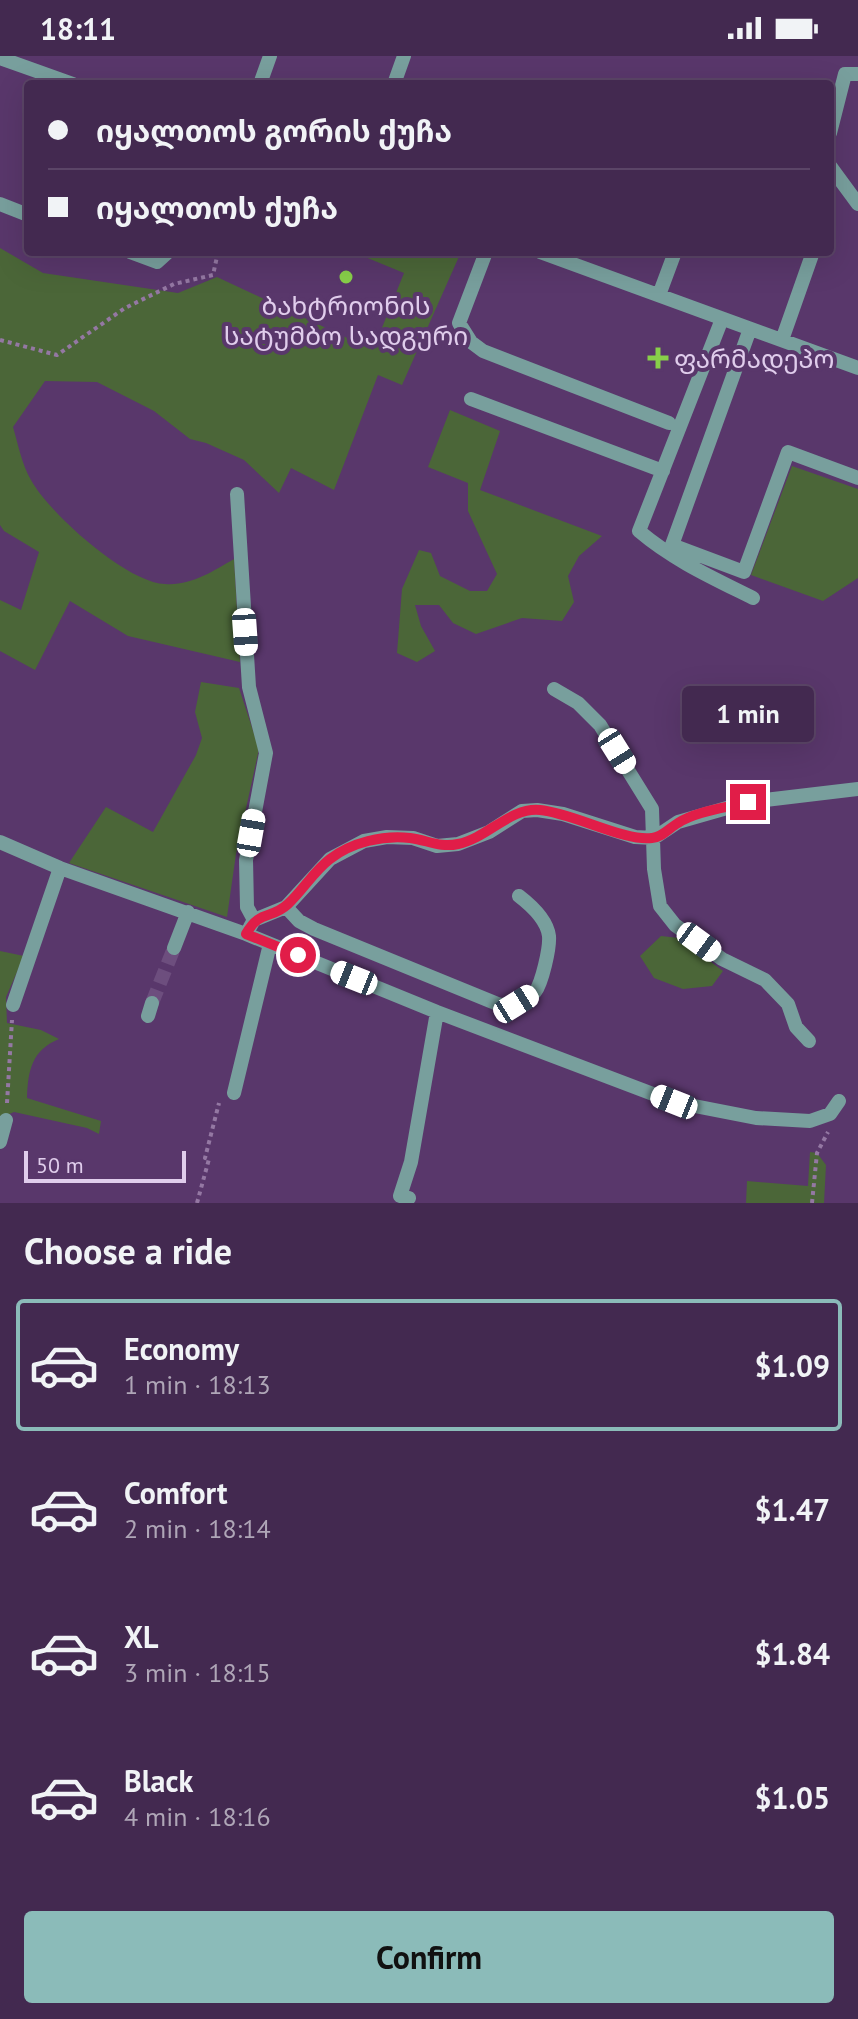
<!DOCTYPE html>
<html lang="en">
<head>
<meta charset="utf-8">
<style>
	:root { --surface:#432950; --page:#4a3157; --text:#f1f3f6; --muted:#afa6b7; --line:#5b4567; --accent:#8bbbb9 }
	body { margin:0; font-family:"PT Sans","Noto Sans Georgian",sans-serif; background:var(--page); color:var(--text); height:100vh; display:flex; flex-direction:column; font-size:30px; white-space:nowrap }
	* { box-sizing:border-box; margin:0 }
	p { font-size:26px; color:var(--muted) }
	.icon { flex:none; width:44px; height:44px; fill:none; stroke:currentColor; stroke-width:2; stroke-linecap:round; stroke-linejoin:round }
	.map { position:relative; height:1147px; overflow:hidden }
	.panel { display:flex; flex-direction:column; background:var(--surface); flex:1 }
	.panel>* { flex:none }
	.top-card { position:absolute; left:24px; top:24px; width:810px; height:176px; border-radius:8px; box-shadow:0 8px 32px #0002,0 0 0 2px var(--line); display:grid; align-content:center; height:176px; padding:0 24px; background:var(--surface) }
	.scale { position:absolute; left:24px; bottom:20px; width:162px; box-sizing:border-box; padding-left:8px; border:4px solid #e0cdec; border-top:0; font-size:22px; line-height:28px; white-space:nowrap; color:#e0cdec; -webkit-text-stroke:6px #59376b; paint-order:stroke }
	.end { position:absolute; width:36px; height:36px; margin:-18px; border:10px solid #e11d48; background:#fff; box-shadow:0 0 0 4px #fff }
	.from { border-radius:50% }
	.bubble { position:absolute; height:56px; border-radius:8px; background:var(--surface); box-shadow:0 8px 32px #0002,0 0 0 2px var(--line); font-size:26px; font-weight:800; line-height:56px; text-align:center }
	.car { position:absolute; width:24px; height:48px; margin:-24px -12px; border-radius:10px; box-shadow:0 0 6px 2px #0007; background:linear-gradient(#fff 24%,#345 0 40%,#fff 0 76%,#345 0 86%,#fff 0) }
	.top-card b { display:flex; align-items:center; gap:28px; height:76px; font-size:30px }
	.top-card b+b { border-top:2px solid var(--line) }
	.top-card i { width:20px; height:20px; background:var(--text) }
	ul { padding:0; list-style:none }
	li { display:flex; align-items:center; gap:24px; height:132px; margin:0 16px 12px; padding:0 8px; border:4px solid transparent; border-radius:8px }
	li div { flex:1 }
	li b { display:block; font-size:30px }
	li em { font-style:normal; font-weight:800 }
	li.selected { border-color:var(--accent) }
	li>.icon { width:72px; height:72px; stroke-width:1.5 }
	h2 { padding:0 24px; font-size:36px; line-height:96px }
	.primary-button { display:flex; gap:16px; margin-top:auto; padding:16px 24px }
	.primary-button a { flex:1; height:92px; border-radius:8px; background:var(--accent); color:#111; font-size:32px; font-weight:800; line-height:92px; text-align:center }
	.status { display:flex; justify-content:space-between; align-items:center; height:56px; padding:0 40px; background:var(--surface); direction:ltr }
	.status svg { height:22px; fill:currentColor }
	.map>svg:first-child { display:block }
	.green { fill:#4b6638 }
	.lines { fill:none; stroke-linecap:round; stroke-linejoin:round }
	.minor-tunnel { stroke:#6d4e7e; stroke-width:14; stroke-dasharray:14 7; stroke-linecap:butt }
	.path { stroke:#9478a3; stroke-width:4; stroke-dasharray:4 4; stroke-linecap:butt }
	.minor { stroke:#789f9d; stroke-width:14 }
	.route { stroke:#e11d48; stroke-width:10 }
	.poi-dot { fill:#88cf4a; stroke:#59376b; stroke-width:3 }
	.labels { text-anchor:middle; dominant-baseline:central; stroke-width:8; stroke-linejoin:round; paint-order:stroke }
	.poi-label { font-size:26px; fill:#e0cdec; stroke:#59376b }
</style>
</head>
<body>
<div class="status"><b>18:11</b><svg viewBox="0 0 49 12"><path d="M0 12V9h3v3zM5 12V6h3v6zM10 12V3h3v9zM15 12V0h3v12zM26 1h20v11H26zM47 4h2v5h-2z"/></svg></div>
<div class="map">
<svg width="858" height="1147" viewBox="0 0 858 1147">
	<rect width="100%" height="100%" fill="#59376b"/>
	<!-- green -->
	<path class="green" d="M 0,192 L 43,217 L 178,237 L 217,221 L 373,294 L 404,217 L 353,196 L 461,196 L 402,329 L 378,319 L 334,434 L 291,412 L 279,437 L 244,404 L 206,387 L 190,383 L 154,355 L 97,326 L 45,325 L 13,371 C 18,388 22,409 31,424 C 49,457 127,527 165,528 C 191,530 213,515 234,503 L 240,606 L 128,580 L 70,545 L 35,614 L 0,595 L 0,544 L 21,554 L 39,496 L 4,475 L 0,469 Z
		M 450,354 L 500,375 L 480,434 L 602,480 L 579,500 L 568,520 L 574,546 L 562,565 L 522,562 L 476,578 L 453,567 L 439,549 L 415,549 L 421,570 L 435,595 L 417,606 L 397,597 L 402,533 L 419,494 L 431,497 L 440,520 L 470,535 L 487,535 L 497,518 L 468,455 L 468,427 L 428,411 Z
		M 792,410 L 858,433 L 858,522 L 823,545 L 751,519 Z
		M 201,626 L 239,632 L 259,693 L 236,798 L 227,861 L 69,807 L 106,751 L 153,776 L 196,699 L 202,682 L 195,656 Z
		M 661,880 L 679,882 L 723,915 L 712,930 L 683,933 L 654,922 L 640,900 Z
		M 0,895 L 24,900 L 6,941 L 7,967 L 41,974 L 59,983 C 32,994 28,1014 27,1042 L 101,1065 L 99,1078 L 87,1072 L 14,1056 L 0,1062 Z
		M 810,1096 L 817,1097 L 826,1109 L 824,1147 L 746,1147 L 747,1125 L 808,1130 Z"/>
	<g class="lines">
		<!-- minor-tunnel -->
		<path class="minor-tunnel" d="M 152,947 L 174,892"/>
		<!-- path -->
		<path class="path" d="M 0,284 L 57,299 L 125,252 L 174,228 L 213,219 L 218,196
			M 7,1047 L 12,964
			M 197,1147 L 209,1103 L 205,1102 L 219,1047
			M 812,1147 L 817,1097 L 828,1076"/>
		<!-- minor -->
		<path class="minor" d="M 0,2 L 73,28
			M 260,28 L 270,0
			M 394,28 L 404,0
			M 830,77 L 845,18 L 858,18
			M 830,110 L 858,148
			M 0,148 L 28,159
			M 130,196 L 157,206 L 168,196
			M 486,196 L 459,267 L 471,286 L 483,295 L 669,367
			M 540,196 L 858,312
			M 659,239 L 675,196
			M 722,263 L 639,475 C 673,504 713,522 753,542
			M 750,273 L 672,489 L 744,516 L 788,396 L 858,422
			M 782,284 L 813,196
			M 471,343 L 663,415
			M 237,438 L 249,631 L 266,697 L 246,804 L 247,851 L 254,864 L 250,871
			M 554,633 L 578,647 L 600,669 L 652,753 L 654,813 L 660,850 L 675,869 L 722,903 L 765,924 L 788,948 L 796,971 L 809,985
			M 0,786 L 60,812 L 246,878 L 437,956 L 674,1046 L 756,1062 L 810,1065 L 830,1058 L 839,1045
			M 286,851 L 299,865 L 314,873 L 500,949 C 512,948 527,946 535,936 C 542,927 550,892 549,880 C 547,864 532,850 519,840
			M 254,864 L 286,851 L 330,803 L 364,785 L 387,781 L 413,782 L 437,790 L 458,788 L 489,776 L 522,755 L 537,754 L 563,758 L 635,781 L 654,782 L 678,766 L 748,746 L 858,733
			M 174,892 L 188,856
			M 13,949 L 60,812
			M 148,960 L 152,947
			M 234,1037 L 270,888
			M 0,1086 L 6,1064
			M 409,1142 L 400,1140 L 411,1106 L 437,956"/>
	</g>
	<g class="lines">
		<!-- route -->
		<path class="route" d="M 298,899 L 246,878 C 260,853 271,864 288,848 C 303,834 314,815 330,803 C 352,786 383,779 410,782 C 427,784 440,792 458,788 C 488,782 510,751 540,754 C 573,757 625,786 652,782 C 663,781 669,772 678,767 C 697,755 726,752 748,746"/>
	</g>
	<!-- markers -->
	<g class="poi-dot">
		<circle cx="346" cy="221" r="8"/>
		<path d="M654 290h8v8h8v8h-8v8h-8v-8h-8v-8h8z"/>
	</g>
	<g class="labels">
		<!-- poi labels -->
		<g class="poi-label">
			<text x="346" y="249">ბახტრიონის<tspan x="346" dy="30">სატუმბო სადგური</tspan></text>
			<text x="674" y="302" text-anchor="start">ფარმადეპო</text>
		</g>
	</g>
</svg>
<div class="scale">50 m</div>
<i class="end from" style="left:298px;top:899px"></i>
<i class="end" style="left:748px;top:746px"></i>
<div class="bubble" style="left:682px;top:630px;width:132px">1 min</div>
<i class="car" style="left:245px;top:576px;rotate:176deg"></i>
<i class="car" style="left:617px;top:695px;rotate:148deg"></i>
<i class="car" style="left:251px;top:777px;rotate:10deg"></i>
<i class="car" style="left:699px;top:886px;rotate:126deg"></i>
<i class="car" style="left:354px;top:922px;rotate:292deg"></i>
<i class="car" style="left:516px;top:948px;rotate:58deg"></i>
<i class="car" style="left:674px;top:1046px;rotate:292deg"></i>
<div class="top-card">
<b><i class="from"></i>იყალთოს გორის ქუჩა</b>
<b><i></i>იყალთოს ქუჩა</b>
</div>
</div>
<section class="panel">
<h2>Choose a ride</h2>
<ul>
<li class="selected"><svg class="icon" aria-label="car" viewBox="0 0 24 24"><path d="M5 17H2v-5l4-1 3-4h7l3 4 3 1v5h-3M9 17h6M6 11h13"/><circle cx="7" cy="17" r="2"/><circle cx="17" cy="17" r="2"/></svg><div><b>Economy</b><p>1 min · 18:13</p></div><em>$1.09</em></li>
<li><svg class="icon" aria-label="car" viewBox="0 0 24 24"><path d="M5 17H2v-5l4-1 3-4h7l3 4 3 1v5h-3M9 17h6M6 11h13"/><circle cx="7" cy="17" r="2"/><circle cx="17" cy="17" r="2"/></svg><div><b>Comfort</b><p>2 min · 18:14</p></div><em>$1.47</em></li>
<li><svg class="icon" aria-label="car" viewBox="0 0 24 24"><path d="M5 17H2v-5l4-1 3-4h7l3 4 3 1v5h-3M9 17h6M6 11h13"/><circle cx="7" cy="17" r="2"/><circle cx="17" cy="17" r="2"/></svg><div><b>XL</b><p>3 min · 18:15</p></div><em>$1.84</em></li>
<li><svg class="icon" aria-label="car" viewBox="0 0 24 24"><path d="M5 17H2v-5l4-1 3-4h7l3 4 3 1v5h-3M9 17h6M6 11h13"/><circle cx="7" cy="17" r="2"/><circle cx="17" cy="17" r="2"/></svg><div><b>Black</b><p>4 min · 18:16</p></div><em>$1.05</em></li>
</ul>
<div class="primary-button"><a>Confirm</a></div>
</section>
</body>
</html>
